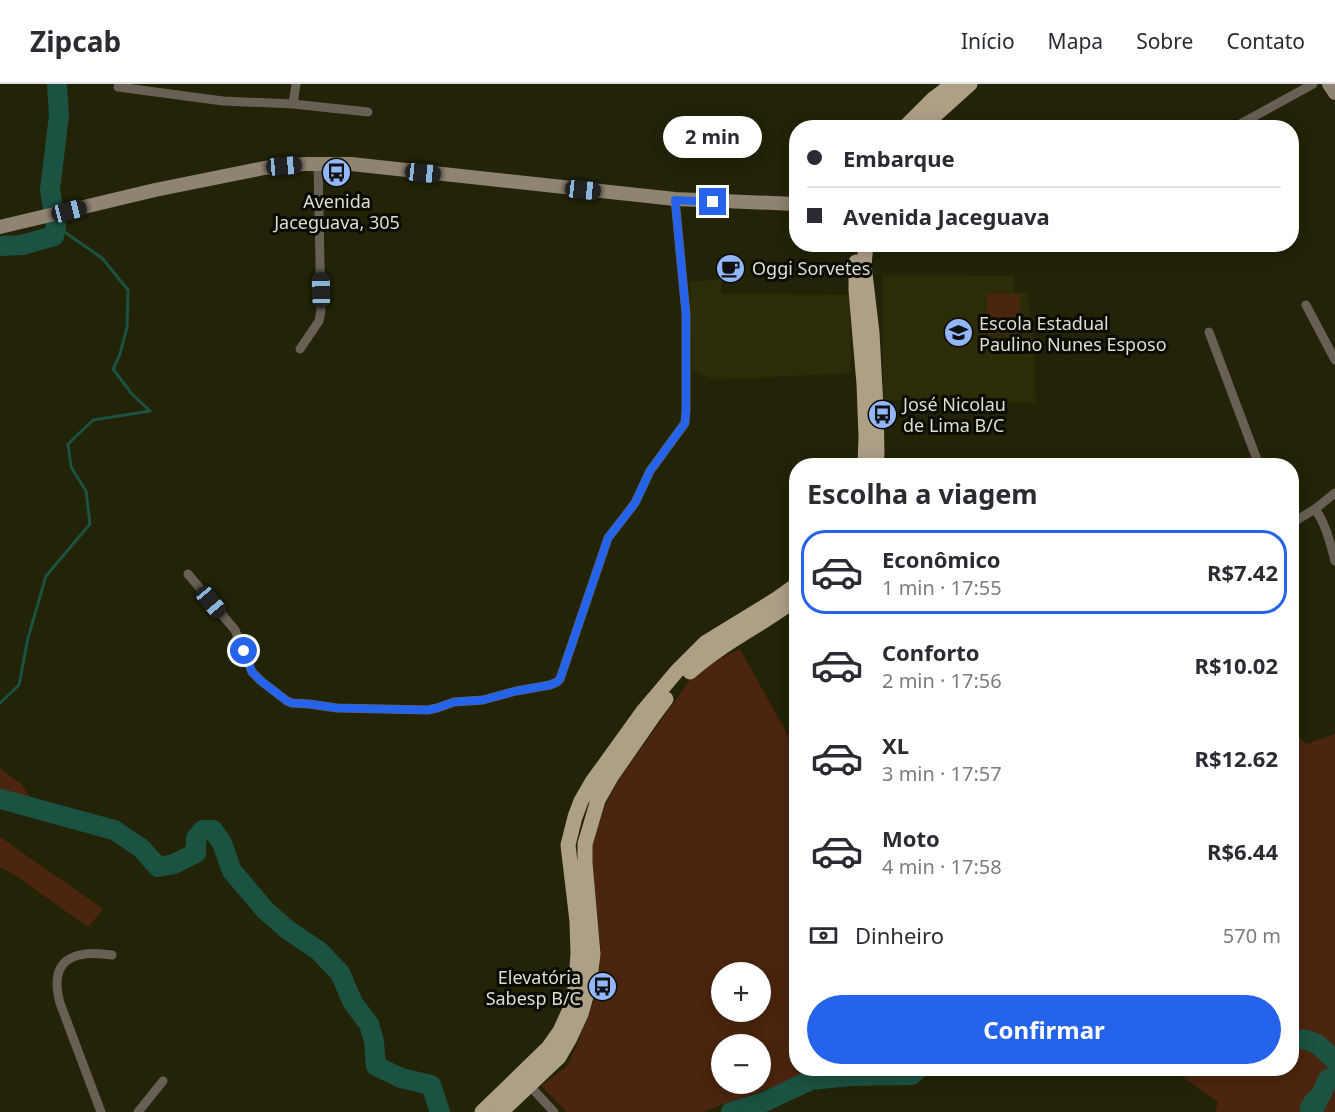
<!DOCTYPE html>
<html lang="pt">
<head>
<meta charset="utf-8">
<style>
	:root { --surface:#fff; --page:#f2f2f3; --text:#2b2b33; --muted:#7c7c81; --line:#e1e1e2; --accent:#2563eb }
	body { margin:0; font-family:"Noto Sans",sans-serif; background:var(--page); color:var(--text); height:100vh; display:flex; flex-direction:column; font-size:22px; white-space:nowrap }
	* { box-sizing:border-box; margin:0 }
	p { font-size:20px; color:var(--muted) }
	.icon { flex:none; width:33px; height:33px; fill:none; stroke:currentColor; stroke-width:2; stroke-linecap:round; stroke-linejoin:round }
	.map { position:relative; flex:1; overflow:hidden }
	.details { position:absolute; left:789px; top:374px; width:510px; height:618px; display:flex; flex-direction:column; background:var(--surface); border-radius:24px; box-shadow:0 3px 15px #0003 }
	.details>* { flex:none }
	.top-card { position:absolute; left:789px; top:36px; width:510px; height:132px; border-radius:24px; box-shadow:0 3px 15px #0003; display:grid; align-content:center; height:132px; padding:0 18px; background:var(--surface) }
	.controls { position:absolute; left:711px; top:878px; display:grid; gap:12px }
	.controls a { display:grid; place-items:center; width:60px; height:60px; border-radius:50%; background:var(--surface); box-shadow:0 3px 15px #0003; font-size:30px }
	.end { position:absolute; width:27px; height:27px; margin:-14px; border:8px solid #2563eb; background:#fff; box-shadow:0 0 0 3px #fff }
	.from { border-radius:50% }
	.bubble { position:absolute; height:42px; border-radius:21px; background:var(--surface); box-shadow:0 3px 15px #0003; font-size:20px; font-weight:700; line-height:42px; text-align:center }
	.car { position:absolute; width:18px; height:36px; margin:-18px -9px; border-radius:8px; box-shadow:0 0 4px 2px #0007; background:linear-gradient(#222 24%,#8ab4d8 0 40%,#222 0 76%,#8ab4d8 0 86%,#222 0) }
	.top-card b { display:flex; align-items:center; gap:21px; height:57px; font-size:22px }
	.top-card b+b { border-top:2px solid var(--line) }
	.top-card i { width:15px; height:15px; background:var(--text) }
	ul { padding:0; list-style:none }
	li { display:flex; align-items:center; gap:18px; height:84px; margin:0 12px 9px; padding:0 6px; border:3px solid transparent; border-radius:24px }
	li div { flex:1 }
	li b { display:block; font-size:22px }
	li em { font-style:normal; font-weight:700 }
	li.current { border-color:var(--accent) }
	li>.icon { width:54px; height:54px; stroke-width:1.5 }
	h2 { padding:0 18px; font-size:27px; line-height:72px }
	.pay { display:flex; align-items:center; gap:15px; height:66px; padding:0 18px; font-size:22px }
	.pay p { margin-inline-start:auto }
	.button { display:flex; gap:12px; margin-top:auto; padding:12px 18px }
	.button a { flex:1; height:69px; border-radius:36px; background:var(--accent); color:#fff; font-size:24px; font-weight:700; line-height:69px; text-align:center }
	header { display:flex; align-items:center; gap:36px; box-sizing:border-box; height:84px; padding:0 30px; background:var(--surface); border-bottom:2px solid var(--line) }
	header strong { font-size:28px }
	nav { display:flex; gap:33px; margin-inline-start:auto; font-size:21px }
	.map>svg:first-child { display:block }
	.built { fill:#2c2c08 }
	.green { fill:#4b250f; fill-rule:evenodd }
	.lines { fill:none; stroke-linecap:round; stroke-linejoin:round }
	.stream { stroke:#1b5242; stroke-width:3 }
	.river { stroke:#1b5242; stroke-width:20 }
	.street { stroke:#676054; stroke-width:9 }
	.secondary { stroke:#8f8371; stroke-width:14 }
	.primary { stroke:#ae9f87; stroke-width:15 }
	.route { stroke:#2563eb; stroke-width:8 }
	.labels { text-anchor:middle; dominant-baseline:central; stroke-width:6; stroke-linejoin:round; paint-order:stroke }
	.poi-label { font-size:18px; fill:#dedfcf; stroke:#0b0b03; text-anchor:start }
</style>
</head>
<body>
<header>
<strong>Zipcab</strong>
<nav><a>Início</a><a>Mapa</a><a>Sobre</a><a>Contato</a></nav>
</header>
<div class="map">
<svg width="1335" height="1028" viewBox="0 0 1335 1028">
	<rect width="100%" height="100%" fill="#222307"/>
	<!-- built -->
	<path class="built" d="M 883,191 L 1014,192 L 1014,209 L 1027,209 L 1034,261 L 1036,319 L 883,316 Z
		M 723,195 L 721,209 L 850,211 L 851,289 L 714,296 L 692,286 L 690,198 Z"/>
	<!-- green -->
	<path class="green" d="M 987,210 L 1020,210 L 1020,250 L 987,250 Z
		M 740,565 L 796,666 L 796,984 L 900,984 L 809,990 L 702,1028 L 567,1028 L 541,1002 L 567,982 L 578,958 L 596,911 L 601,867 L 590,765 L 606,720 L 618,697 L 690,596 L 717,576 ZM 722,888 L 760,888 L 760,927 L 722,927 ZM 722,960 L 760,960 L 760,999 L 722,999 Z
		M 1292,645 L 1306,660 L 1335,650 L 1335,1028 L 1215,1028 L 1218,1018 L 1170,984 L 1292,984 Z
		M 0,684 L 21,700 L 33,717 L 0,725 Z
		M 0,753 L 103,825 L 88,843 L 13,790 L 0,783 Z"/>
	<g class="lines">
		<!-- stream -->
		<path class="stream" d="M 0,619 L 19,601 L 28,554 L 46,492 L 90,440 L 86,407 L 71,383 L 68,360 L 93,336 L 150,327 L 131,309 L 113,285 L 120,270 L 127,243 L 128,206 L 102,174 L 56,142
			M 1322,1028 L 1335,999"/>
		<!-- river -->
		<path class="river" d="M 0,162 L 22,161 L 54,152 L 56,142 L 50,106 L 59,31 L 57,0
			M 0,715 L 114,746 L 141,764 L 158,783 L 174,780 L 196,769 L 196,754 L 203,746 L 213,746 L 222,759 L 232,787 L 266,827 L 288,846 L 319,867 L 340,889 L 353,919 L 369,940 L 374,957 L 376,982 L 401,994 L 431,1001 L 440,1028
			M 1292,955 C 1314,954 1320,961 1335,977
			M 731,1028 L 764,1018 L 811,996 L 850,992 L 912,991 L 919,984
			M 1313,1028 L 1310,1024 L 1314,1017 L 1321,1011 L 1328,995 L 1335,993"/>
		<!-- street -->
		<path class="street" d="M 118,3 L 223,17 L 293,20 L 368,28
			M 293,20 L 296,0
			M 1233,44 L 1313,0
			M 1306,221 L 1335,276
			M 1209,248 L 1259,381
			M 300,265 L 319,237 L 321,227 L 318,80
			M 1315,425 C 1326,440 1330,459 1335,477
			M 1292,439 L 1315,425 L 1335,409
			M 188,490 L 235,546 L 252,588 L 261,597 L 287,617 L 292,619 L 309,620 L 337,624 L 428,626 L 437,624 L 454,618 L 483,616 L 516,607 L 550,601 L 557,598 L 560,595 L 608,454 L 635,419 L 650,387 L 685,339 L 686,326 L 686,230 L 675,115
			M 530,1002 L 554,1028
			M 101,1028 L 60,919 C 48,875 74,865 112,871
			M 138,1028 L 163,997"/>
		<!-- secondary -->
		<path class="secondary" d="M 1329,0 L 1335,9
			M 0,143 L 155,106 L 264,84 L 304,80 L 351,80 L 675,115 L 796,120"/>
		<!-- primary -->
		<path class="primary" d="M 904,44 L 933,15 L 953,0
			M 921,44 L 970,0
			M 866,160 L 864,181 L 872,249 L 876,324 L 877,369 L 876,381
			M 856,178 L 856,206 L 864,300 L 866,353 L 865,381
			M 690,588 C 722,559 762,541 796,515
			M 482,1028 L 548,964 L 560,947 L 571,923 L 576,899 L 578,869 L 577,837 L 568,761 L 575,733 L 581,717 L 592,698 L 644,626 L 677,587 L 705,559 L 775,516 L 796,501
			M 501,1028 L 559,973 L 570,954 L 581,930 L 589,902 L 593,870 L 585,779 L 585,760 L 598,716 L 611,693 L 654,631 L 666,615"/>
	</g>
	<g class="lines">
		<!-- route -->
		<path class="route" d="M 244,567 L 252,588 L 261,597 L 287,617 L 292,619 L 309,620 L 337,624 L 428,626 L 437,624 L 454,618 L 483,616 L 516,607 L 550,601 L 557,598 L 560,595 L 608,454 L 635,419 L 650,387 L 685,339 L 686,326 L 686,230 L 675,116 L 713,118"/>
	</g>
	<!-- icons -->
	<defs>
		<symbol id="bus-disc" viewBox="-11 -11 22 22"><circle r="9.5" fill="#93b7fd" stroke="#0b0b03"/><path d="M-5-6H5V4H4V6H2V4H-2V6H-4V4H-5ZM-3.5-4V0h7V-4ZM-3.5 1.2v1.5H-2V1.2ZM2 1.2v1.5H3.5V1.2Z" fill="#111"/></symbol>
		<symbol id="cafe-disc" viewBox="-11 -11 22 22"><circle r="9.5" fill="#93b7fd" stroke="#0b0b03"/><path d="M-5.5-4.5H6V0H3Q3 3.5 0 3.5H-2.5Q-5.5 3.5-5.5 0ZM3-3.2v2h1.7v-2ZM-6 4.5H4V6H-6Z" fill="#111"/></symbol>
		<symbol id="school-disc" viewBox="-11 -11 22 22"><circle r="9.5" fill="#93b7fd" stroke="#0b0b03"/><path d="M0-5L7-2L0 1L-7-2ZM-4 1L0 2.5L4 1V4Q0 6-4 4Z" fill="#111"/></symbol>
	</defs>
	<g fill-rule="evenodd">
		<use href="#bus-disc" x="320" y="72" width="33" height="33"/>
		<use href="#cafe-disc" x="714" y="168" width="33" height="33"/>
		<use href="#school-disc" x="942" y="232" width="33" height="33"/>
		<use href="#bus-disc" x="866" y="314" width="33" height="33"/>
		<use href="#bus-disc" x="586" y="886" width="33" height="33"/>
	</g>
	<g class="labels">
		<!-- poi labels -->
		<g class="poi-label">
			<text x="337" y="117" text-anchor="middle">Avenida<tspan x="337" dy="21">Jaceguava, 305</tspan></text>
			<text x="752" y="184">Oggi Sorvetes</text>
			<text x="979" y="239">Escola Estadual<tspan x="979" dy="21">Paulino Nunes Esposo</tspan></text>
			<text x="903" y="320">José Nicolau<tspan x="903" dy="21">de Lima B/C</tspan></text>
			<text x="581" y="893" text-anchor="end">Elevatória<tspan x="581" dy="21">Sabesp B/C</tspan></text>
		</g>
	</g>
</svg>
<div class="controls">
<a>+</a>
<a>−</a>
</div>
<i class="end from" style="left:244px;top:567px"></i>
<i class="end" style="left:713px;top:118px"></i>
<div class="bubble" style="left:663px;top:32px;width:99px">2 min</div>
<i class="car" style="left:284px;top:82px;rotate:85deg"></i>
<i class="car" style="left:423px;top:89px;rotate:96deg"></i>
<i class="car" style="left:583px;top:106px;rotate:96deg"></i>
<i class="car" style="left:69px;top:127px;rotate:76deg"></i>
<i class="car" style="left:321px;top:206px;rotate:359deg"></i>
<i class="car" style="left:211px;top:518px;rotate:140deg"></i>
<div class="top-card">
<b><i class="from"></i>Embarque</b>
<b><i></i>Avenida Jaceguava</b>
</div>
<section class="details">
<h2>Escolha a viagem</h2>
<ul>
<li class="current"><svg class="icon" aria-label="car" viewBox="0 0 24 24"><path d="M5 17H2v-5l4-1 3-4h7l3 4 3 1v5h-3M9 17h6M6 11h13"/><circle cx="7" cy="17" r="2"/><circle cx="17" cy="17" r="2"/></svg><div><b>Econômico</b><p>1 min · 17:55</p></div><em>R$7.42</em></li>
<li><svg class="icon" aria-label="car" viewBox="0 0 24 24"><path d="M5 17H2v-5l4-1 3-4h7l3 4 3 1v5h-3M9 17h6M6 11h13"/><circle cx="7" cy="17" r="2"/><circle cx="17" cy="17" r="2"/></svg><div><b>Conforto</b><p>2 min · 17:56</p></div><em>R$10.02</em></li>
<li><svg class="icon" aria-label="car" viewBox="0 0 24 24"><path d="M5 17H2v-5l4-1 3-4h7l3 4 3 1v5h-3M9 17h6M6 11h13"/><circle cx="7" cy="17" r="2"/><circle cx="17" cy="17" r="2"/></svg><div><b>XL</b><p>3 min · 17:57</p></div><em>R$12.62</em></li>
<li><svg class="icon" aria-label="car" viewBox="0 0 24 24"><path d="M5 17H2v-5l4-1 3-4h7l3 4 3 1v5h-3M9 17h6M6 11h13"/><circle cx="7" cy="17" r="2"/><circle cx="17" cy="17" r="2"/></svg><div><b>Moto</b><p>4 min · 17:58</p></div><em>R$6.44</em></li>
</ul>
<div class="pay"><svg class="icon" aria-label="cash" viewBox="0 0 24 24"><path d="M3 7h18v10H3z"/><circle cx="12" cy="12" r="2"/></svg>Dinheiro<p>570 m</p></div>
<div class="button"><a>Confirmar</a></div>
</section>
</div>
</body>
</html>
